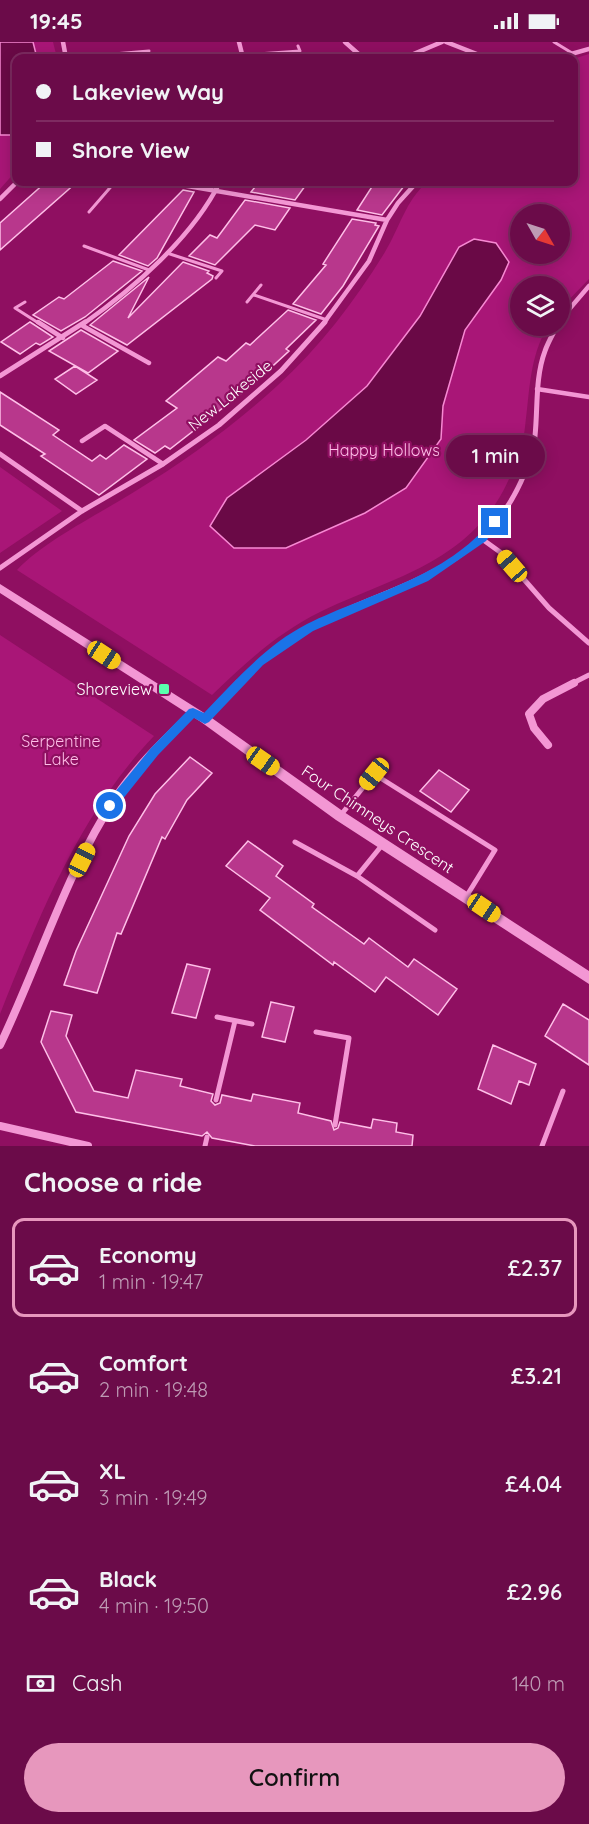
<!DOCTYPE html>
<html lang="en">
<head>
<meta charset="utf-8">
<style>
	:root { --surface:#6b0b49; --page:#701450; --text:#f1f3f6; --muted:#be9bb4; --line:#7e2b61; --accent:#e797bd }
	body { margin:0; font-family:Quicksand,sans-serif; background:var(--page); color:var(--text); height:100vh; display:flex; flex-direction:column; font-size:22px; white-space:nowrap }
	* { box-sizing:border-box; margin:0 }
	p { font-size:20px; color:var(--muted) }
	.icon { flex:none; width:33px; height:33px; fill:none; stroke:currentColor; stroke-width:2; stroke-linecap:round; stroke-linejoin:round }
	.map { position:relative; height:1104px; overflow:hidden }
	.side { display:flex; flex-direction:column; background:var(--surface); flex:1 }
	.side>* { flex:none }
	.banner { position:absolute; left:12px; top:12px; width:566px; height:132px; border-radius:12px; box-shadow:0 3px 15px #0003,0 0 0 2px var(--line); display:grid; align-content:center; height:132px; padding:0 24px; background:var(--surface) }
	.needle { width:39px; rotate:129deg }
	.fabs { position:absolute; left:510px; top:162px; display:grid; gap:12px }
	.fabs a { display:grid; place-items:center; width:60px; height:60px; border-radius:50%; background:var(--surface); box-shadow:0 3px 15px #0003,0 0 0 2px var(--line); font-size:30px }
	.end { position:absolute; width:27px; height:27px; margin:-14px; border:8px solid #1a73e8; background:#fff; box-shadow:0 0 0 3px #fff }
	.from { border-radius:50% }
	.bubble { position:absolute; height:42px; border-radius:21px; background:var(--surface); box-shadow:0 3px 15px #0003,0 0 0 2px var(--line); font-size:20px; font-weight:600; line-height:42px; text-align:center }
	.car { position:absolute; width:18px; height:36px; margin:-18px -9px; border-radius:8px; box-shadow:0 0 4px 2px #0007; background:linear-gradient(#f5c518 24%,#345 0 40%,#f5c518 0 76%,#345 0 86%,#f5c518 0) }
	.banner b { display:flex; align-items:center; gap:21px; height:57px; font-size:22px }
	.banner b+b { border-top:2px solid var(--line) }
	.banner i { width:15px; height:15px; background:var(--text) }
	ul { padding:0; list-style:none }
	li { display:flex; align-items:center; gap:18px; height:99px; margin:0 12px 9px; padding:0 12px; border:3px solid transparent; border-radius:12px }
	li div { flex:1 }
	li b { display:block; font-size:22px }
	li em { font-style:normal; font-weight:600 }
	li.selected { border-color:var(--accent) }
	li>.icon { width:54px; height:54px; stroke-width:1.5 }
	h2 { padding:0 24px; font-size:27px; line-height:72px }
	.pay { display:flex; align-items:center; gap:15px; height:66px; padding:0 24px; font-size:22px }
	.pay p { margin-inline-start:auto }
	.action { display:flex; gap:12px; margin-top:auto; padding:12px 24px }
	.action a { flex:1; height:69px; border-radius:36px; background:var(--accent); color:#111; font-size:24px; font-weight:600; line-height:69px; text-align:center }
	.status { display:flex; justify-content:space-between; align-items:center; height:42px; padding:0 30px; background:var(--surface); direction:ltr }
	.status svg { height:16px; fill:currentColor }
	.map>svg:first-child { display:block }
	.green { fill:#a91677; fill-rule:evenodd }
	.water { fill:#6a0946; stroke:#f789d3; stroke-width:1.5 }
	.building { fill:#b8378c; stroke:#febfe8; stroke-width:1.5 }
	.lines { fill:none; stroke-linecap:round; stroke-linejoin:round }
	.service-far2 { stroke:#f397d4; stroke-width:3 }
	.service-far1 { stroke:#f397d4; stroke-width:4.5 }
	.service { stroke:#f397d4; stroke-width:5 }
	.minor-far2 { stroke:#f397d4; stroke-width:4.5 }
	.minor-far1 { stroke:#f397d4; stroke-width:5 }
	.minor { stroke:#f397d4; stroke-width:8 }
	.tertiary { fill:#f397d4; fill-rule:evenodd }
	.route { fill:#1a73e8 }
	.poi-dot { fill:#5affad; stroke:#8f0f61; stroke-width:2 }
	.labels { text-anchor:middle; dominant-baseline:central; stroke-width:4.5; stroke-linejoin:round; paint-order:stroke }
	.street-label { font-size:16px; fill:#fff; stroke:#8f0f61 }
	.park-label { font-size:16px; fill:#febfe8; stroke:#8f0f61 }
	.poi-label { font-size:16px; fill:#fff; stroke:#8f0f61; text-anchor:end }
</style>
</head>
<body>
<div class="status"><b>19:45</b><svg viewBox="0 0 49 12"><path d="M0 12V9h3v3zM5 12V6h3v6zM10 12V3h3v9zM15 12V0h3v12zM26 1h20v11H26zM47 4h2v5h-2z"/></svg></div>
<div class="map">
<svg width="589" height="1104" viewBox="0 0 589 1104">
	<rect width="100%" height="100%" fill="#8f0f61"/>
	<!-- green -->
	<path class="green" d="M 0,0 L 53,0 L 57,16 L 16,16 L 16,129 L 0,147 Z
		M 589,12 L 589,237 L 560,267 L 560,244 L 520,244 L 520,284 L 548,284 C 529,316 530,348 525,385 C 523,407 508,443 496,461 C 455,524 384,539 320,570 C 279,590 245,621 212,653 L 17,528 C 44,499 99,472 134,450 C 185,419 233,384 277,344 C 320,305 355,259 385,210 C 400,185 405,160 427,140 L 573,140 L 573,17 ZM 520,172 L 560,172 L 560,212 L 520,212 Z
		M 0,425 L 62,469 L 0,511 Z
		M 0,593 L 154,694 C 79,773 40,872 0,972 Z"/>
	<!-- water -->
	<path class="water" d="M 0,0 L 33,0 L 37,16 L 16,16 L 16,93 L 0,93 Z
		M 474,197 L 496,201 L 509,220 L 501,238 L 465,288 L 443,364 L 441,397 L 406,446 L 365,471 L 286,506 L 234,506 L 210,484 L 227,456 L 306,398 L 367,344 L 420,274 L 459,205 Z"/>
	<!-- building -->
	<path class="building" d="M 46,140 L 77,140 L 0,208 L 0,181 Z
		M 259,140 L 308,140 L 295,158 L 251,150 Z
		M 375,140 L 404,144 L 382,173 L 357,168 Z
		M 183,148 L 194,150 L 157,216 L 148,224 L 119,213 Z
		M 245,158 L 290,166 L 275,188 L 255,183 L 215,223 L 189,214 L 210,193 L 217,196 Z
		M 352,177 L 376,181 L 375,183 L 379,184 L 343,244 L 321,272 L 293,262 L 326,223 L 323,222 Z
		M 113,219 L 142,229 L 85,275 L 61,289 L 33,273 L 59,255 L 64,257 Z
		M 183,220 L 209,229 L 207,231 L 213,234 L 212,237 L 127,303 L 90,283 L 149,235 L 128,276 Z
		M 288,268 L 316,278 L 286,307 L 289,309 L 251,344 L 170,407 L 165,404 L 155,411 L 134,398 L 177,366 L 166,359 L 218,315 L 226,319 L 246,301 L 250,303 Z
		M 30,280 L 53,295 L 40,303 L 36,301 L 20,312 L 1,300 Z
		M 81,288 L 118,309 L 88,331 L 49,309 Z
		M 75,324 L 97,338 L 76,352 L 55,337 Z
		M 0,350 L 59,388 L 53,393 L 92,419 L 100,413 L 106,417 L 124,403 L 147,417 L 99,453 L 41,414 L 45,412 L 0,383 Z
		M 190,715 L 212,731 L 187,758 L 165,797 L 162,795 L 121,892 L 117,891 L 97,951 L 64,943 L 76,909 L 129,794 L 155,752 Z
		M 439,728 L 469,748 L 451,770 L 420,749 Z
		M 248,799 L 283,824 L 276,834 L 314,862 L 312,865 L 364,902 L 369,896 L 408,925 L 414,917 L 457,947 L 438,973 L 386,935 L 375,950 L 334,920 L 333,923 L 260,868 L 270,856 L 226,824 Z
		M 187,922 L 210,927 L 196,976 L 172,971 Z
		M 271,960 L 294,965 L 285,1000 L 262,995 Z
		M 563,962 L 589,978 L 589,1023 L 545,994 Z
		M 51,969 L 72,973 L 66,994 L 94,1049 L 128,1056 L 136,1028 L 182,1037 L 180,1044 L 213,1052 L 211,1059 L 215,1063 L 220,1061 L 222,1053 L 251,1059 L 253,1052 L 300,1061 L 298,1071 L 331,1079 L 334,1088 L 338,1086 L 340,1080 L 371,1086 L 373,1077 L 397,1081 L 396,1090 L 413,1093 L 412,1104 L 255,1104 L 212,1096 L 207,1090 L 202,1094 L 76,1070 L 41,1000 Z
		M 493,1003 L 536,1022 L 529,1043 L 519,1039 L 511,1062 L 478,1047 Z"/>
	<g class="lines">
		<!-- service-far2 -->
		<path class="service-far2" d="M 554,0 L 572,11
			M 243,13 L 300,9 L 298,4
			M 66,16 L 149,9
			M 89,170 L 115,140
			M 84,204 L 149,228
			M 167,211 L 222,229 L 216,236
			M 254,253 L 327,278
			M 25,260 L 15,266 L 40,282
			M 247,260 L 261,243"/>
		<!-- service-far1 -->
		<path class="service-far1" d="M 38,280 L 63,296
			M 83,284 L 149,321
			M 537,347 L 589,355
			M 82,399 L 105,384 L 163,422"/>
		<!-- service -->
		<path class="service" d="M 340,774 L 374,732 L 495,808 L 466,855
			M 295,800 L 357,834 L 435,888
			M 357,834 L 383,802
			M 217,975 L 252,982
			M 316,990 L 349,996 L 335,1083
			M 216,1058 L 235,979
			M 205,1104 L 207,1095
			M 542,1104 L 563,1049"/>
		<!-- minor-far2 -->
		<path class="minor-far2" d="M 63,0 L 66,16
			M 239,0 L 243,16
			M 345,0 L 363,16
			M 446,0 L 487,16
			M 404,16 L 442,0
			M 557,16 L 589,7
			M 164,140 L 387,178
			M 0,157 L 17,140
			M 560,278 L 589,244
			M 83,282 C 133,247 192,196 220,140
			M 323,282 L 369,219 L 387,178 L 398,161 L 417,140"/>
		<!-- minor-far1 -->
		<path class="minor-far1" d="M 0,334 L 85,280
			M 0,412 L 82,469
			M 482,497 L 500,510 L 549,566 L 589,601
			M 0,526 L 82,469 L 163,422 L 219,383 L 281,329 L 325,280
			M 238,642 C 258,621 282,601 309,586 C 379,547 457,539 507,465 C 519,447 533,416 535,394 C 538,365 535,336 545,309 C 548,300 553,292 557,284
			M 571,642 L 589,633"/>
		<!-- minor -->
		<path class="minor" d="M 205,677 L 239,641
			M 548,703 L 534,686 L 529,672 L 543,657 L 574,641
			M 0,1003 C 39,922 66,830 116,755 C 137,723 166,697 193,670
			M 0,1084 L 88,1104"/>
		<!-- tertiary -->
		<path class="tertiary" d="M 0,542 L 209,674 L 344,770 L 589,929 L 589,942 L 336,778 L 201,680 L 0,551 Z"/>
	</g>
	<!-- route -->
	<path class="route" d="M 492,478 L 500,480 L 486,499 L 428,539 L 313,589 L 263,623 L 209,680 L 205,682 L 194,676 L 158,713 L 114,768 L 106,768 L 106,761 L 151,706 L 189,667 L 193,666 L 204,671 C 235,639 266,603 307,582 C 370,551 447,535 492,478 Z"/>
	<!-- markers -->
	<rect class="poi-dot" x="158" y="641" width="12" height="12" rx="3"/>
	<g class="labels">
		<!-- street labels -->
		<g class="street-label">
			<text transform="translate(230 353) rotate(-39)">New Lakeside</text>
			<text transform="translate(378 777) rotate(34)">Four Chimneys Crescent</text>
		</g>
		<!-- park labels -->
		<g class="park-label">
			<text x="384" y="408">Happy Hollows</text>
			<text x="61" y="699">Serpentine<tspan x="61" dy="18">Lake</tspan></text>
		</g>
		<!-- poi labels -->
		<g class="poi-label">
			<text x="152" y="647">Shoreview</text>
		</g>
	</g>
</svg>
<div class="fabs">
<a><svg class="needle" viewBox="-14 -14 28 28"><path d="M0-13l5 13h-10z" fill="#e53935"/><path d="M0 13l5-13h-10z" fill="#be9bb4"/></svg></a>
<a><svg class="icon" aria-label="layers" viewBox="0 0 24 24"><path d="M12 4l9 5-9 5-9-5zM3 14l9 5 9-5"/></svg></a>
</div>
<i class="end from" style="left:110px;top:764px"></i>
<i class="end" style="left:495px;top:480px"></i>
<div class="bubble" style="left:446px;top:393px;width:99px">1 min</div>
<i class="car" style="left:512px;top:524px;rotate:319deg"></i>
<i class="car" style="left:104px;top:613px;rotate:123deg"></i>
<i class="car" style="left:263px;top:719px;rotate:125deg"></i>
<i class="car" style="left:374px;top:732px;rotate:219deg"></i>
<i class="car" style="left:82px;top:818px;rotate:27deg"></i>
<i class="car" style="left:484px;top:866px;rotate:124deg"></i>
<div class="banner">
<b><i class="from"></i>Lakeview Way</b>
<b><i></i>Shore View</b>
</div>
</div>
<section class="side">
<h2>Choose a ride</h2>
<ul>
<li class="selected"><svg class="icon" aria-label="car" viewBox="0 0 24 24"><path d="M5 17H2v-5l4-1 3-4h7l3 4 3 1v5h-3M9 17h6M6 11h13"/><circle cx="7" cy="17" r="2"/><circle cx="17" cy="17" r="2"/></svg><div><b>Economy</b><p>1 min · 19:47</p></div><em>£2.37</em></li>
<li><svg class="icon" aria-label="car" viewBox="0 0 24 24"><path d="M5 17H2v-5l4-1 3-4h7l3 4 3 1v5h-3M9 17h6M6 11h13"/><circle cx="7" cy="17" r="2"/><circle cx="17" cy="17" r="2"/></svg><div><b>Comfort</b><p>2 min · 19:48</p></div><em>£3.21</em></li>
<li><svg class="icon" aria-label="car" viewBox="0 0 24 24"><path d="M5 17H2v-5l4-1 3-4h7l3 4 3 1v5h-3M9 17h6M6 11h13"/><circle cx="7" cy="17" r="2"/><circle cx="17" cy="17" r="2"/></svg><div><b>XL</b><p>3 min · 19:49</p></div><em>£4.04</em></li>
<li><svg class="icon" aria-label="car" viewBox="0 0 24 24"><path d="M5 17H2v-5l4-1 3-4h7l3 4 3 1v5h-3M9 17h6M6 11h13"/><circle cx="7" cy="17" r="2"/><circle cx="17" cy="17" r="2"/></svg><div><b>Black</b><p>4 min · 19:50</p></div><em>£2.96</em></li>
</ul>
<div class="pay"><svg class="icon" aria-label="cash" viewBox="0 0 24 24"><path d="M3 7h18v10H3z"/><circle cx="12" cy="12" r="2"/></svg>Cash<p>140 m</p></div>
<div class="action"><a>Confirm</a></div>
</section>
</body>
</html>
